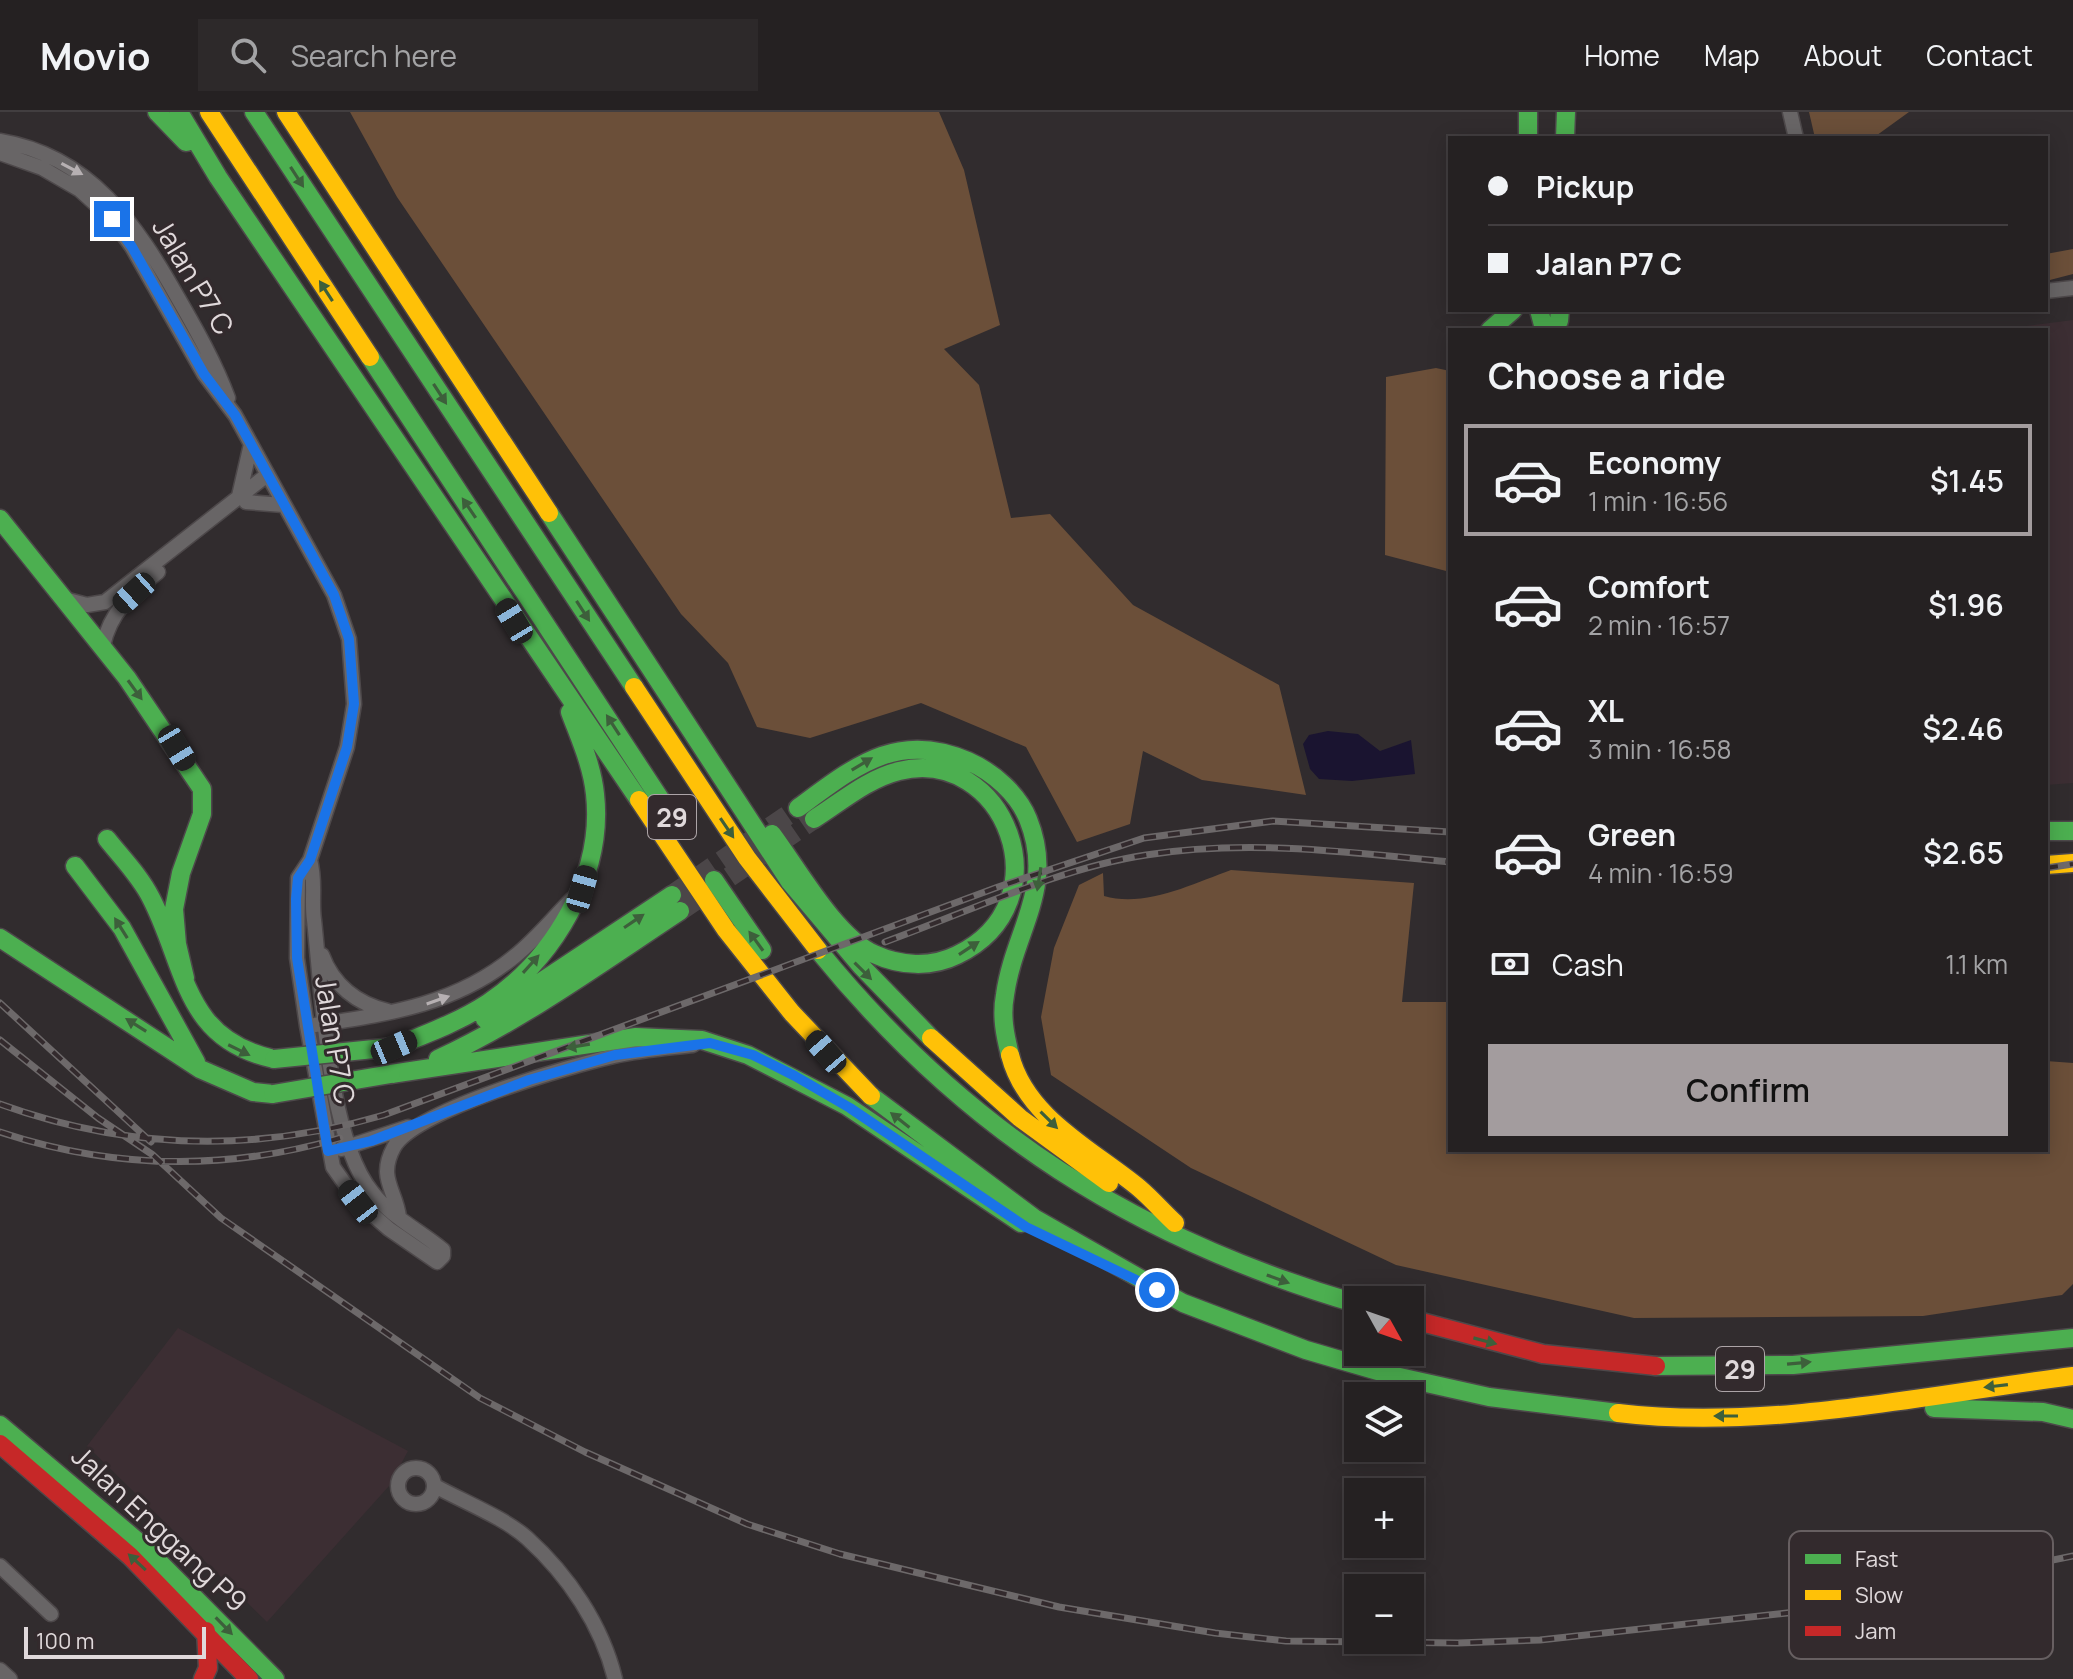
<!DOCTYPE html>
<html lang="en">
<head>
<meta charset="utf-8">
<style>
	:root { --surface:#252122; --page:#2d292a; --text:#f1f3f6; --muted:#a3a3a5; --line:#423e40; --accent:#a39c9e }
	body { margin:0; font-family:Manrope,sans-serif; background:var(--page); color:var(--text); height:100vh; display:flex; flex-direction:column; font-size:30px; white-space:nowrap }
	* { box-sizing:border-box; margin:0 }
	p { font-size:26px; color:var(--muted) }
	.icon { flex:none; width:44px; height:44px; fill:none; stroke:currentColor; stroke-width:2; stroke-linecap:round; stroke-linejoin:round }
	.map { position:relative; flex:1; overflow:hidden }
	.details { position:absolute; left:1448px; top:216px; width:600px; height:824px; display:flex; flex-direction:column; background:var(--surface); border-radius:0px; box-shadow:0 4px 20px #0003,0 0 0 2px var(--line) }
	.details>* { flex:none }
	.banner { position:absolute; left:1448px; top:24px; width:600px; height:176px; border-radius:0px; box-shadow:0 4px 20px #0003,0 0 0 2px var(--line); display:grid; align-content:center; height:176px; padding:0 40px; background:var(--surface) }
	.needle { width:52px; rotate:130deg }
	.fabs { position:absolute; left:1344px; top:1174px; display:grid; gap:16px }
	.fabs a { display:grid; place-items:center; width:80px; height:80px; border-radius:0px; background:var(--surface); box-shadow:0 4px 20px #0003,0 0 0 2px var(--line); font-size:40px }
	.scale { position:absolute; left:24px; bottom:20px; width:182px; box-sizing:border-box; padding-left:8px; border:4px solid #e0d9db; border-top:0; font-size:22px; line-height:28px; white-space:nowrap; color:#e0d9db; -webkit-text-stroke:6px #332a2d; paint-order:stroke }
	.end { position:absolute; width:36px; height:36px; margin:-18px; border:10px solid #1a73e8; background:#fff; box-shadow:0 0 0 4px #fff }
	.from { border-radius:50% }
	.car { position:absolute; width:24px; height:48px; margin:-24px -12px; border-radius:10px; box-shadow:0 0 6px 2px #0007; background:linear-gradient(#222 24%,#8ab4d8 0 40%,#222 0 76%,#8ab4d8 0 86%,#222 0) }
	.banner b { display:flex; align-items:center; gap:28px; height:76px; font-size:30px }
	.banner b+b { border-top:2px solid var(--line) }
	.banner i { width:20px; height:20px; background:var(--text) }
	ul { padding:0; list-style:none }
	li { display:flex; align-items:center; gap:24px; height:112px; margin:0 16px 12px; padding:0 24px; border:4px solid transparent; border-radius:0px }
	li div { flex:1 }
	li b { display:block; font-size:30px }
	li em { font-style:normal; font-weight:600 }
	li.on { border-color:var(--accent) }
	li>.icon { width:72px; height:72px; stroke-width:1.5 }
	h2 { padding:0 40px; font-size:36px; line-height:96px }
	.pay { display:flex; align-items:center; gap:20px; height:88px; padding:0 40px; font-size:30px }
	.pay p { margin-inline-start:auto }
	.button { display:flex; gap:16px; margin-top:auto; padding:16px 40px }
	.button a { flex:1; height:92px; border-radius:0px; background:var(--accent); color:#111; font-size:32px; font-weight:600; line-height:92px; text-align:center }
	header { display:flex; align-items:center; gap:48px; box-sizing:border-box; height:112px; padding:0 40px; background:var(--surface); border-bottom:2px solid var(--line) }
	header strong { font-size:38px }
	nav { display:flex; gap:44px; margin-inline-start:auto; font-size:28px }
	.search { width:560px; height:72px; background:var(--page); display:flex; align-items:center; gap:20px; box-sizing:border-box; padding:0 28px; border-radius:0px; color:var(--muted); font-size:30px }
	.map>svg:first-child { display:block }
	.built { fill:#3c2e33 }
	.forest { fill:#6b4f39 }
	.water { fill:#1a1430 }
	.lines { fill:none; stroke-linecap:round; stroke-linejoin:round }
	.secondary-tunnel { stroke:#4b4648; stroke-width:20; stroke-dasharray:20 10; stroke-linecap:butt }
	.street-casing { stroke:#4d484a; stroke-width:17 }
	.fast-casing { stroke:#4d484a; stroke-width:21 }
	.slow-casing { stroke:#4d484a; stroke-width:21 }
	.jam-casing { stroke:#4d484a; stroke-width:21 }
	.street { stroke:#686566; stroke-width:14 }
	.fast { stroke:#4caf50; stroke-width:18 }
	.slow { stroke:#ffc107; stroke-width:18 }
	.jam { stroke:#c62828; stroke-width:18 }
	.rail-casing { stroke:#6d696a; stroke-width:7 }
	.rail { stroke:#332a2d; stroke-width:4; stroke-dasharray:12; stroke-linecap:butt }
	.fast-bridge-casing { stroke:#4d484a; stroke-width:21; stroke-linecap:butt }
	.fast-bridge { stroke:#4caf50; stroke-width:18 }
	.oneway { fill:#b6b0b2 }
	.oneway2 { fill:#3d5f3b }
	.route { stroke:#1a73e8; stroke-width:10 }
	.labels { text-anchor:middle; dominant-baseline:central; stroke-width:6; stroke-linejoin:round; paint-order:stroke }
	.shield { fill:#332a2d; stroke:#aca4a7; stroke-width:2 }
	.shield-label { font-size:26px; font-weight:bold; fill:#e0d9db }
	.street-label { font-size:28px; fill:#e0d9db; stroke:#332a2d }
	.key { fill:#332a2d; stroke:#675f61; stroke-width:2 }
	.key-label { font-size:22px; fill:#e0d9db }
</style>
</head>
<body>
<header>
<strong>Movio</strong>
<div class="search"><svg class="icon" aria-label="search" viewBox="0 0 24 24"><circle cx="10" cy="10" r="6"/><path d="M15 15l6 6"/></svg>Search here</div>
<nav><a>Home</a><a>Map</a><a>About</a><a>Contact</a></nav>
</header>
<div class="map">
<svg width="2073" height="1567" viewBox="0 0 2073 1567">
	<rect width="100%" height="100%" fill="#312c2e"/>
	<!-- built -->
	<path class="built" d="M 2073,208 L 2073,671 L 2046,673 L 2046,218 L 1994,218 Z
		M 178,1216 L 408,1339 L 389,1374 L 267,1510 L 87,1334 Z"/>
	<!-- forest -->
	<path class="forest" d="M 350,0 L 939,0 L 964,58 L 1000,213 L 944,237 L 979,273 L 1011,406 L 1050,402 L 1133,493 L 1279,573 L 1306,683 L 1202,668 L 1143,639 L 1130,712 L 1077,730 L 1026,635 L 921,591 L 810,626 L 757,615 L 728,551 L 681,502 L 397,85 Z
		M 1809,0 L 1909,0 L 1873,26 L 1815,26 Z
		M 2073,137 L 2073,162 L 2046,169 L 2046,142 Z
		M 1436,256 L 1450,259 L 1450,460 L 1385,443 L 1386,265 Z
		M 1231,758 L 1414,771 L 1402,890 L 1450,890 L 1450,1038 L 2046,1038 L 2046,949 L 2073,951 L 2073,1172 L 2062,1183 L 1923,1204 L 1634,1206 L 1396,1153 L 1191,1056 L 1051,963 L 1041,905 L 1054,836 L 1079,773 L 1103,761 L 1104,784 C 1145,796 1192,772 1231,758 Z"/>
	<!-- water -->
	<path class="water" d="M 1328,619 L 1358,622 L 1380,639 L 1411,628 L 1415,662 L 1352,669 L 1319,667 L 1310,657 L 1303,632 L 1309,623 Z"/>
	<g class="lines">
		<!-- secondary-tunnel -->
		<path class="secondary-tunnel" d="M 672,783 L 798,696
			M 680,799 L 814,707"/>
		<defs>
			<path id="street" d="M 1790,0 L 1796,26
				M 0,29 C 90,44 137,113 178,186 C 197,219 215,251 228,286
				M 0,41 L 42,56 L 80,78 L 112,107 L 132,135 L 204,262 L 235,303 L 334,483 L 349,527 L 354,592 L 347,635 L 310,748 L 298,766 L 297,846 L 307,914 L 333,1055 L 358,1090 L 389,1117 L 437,1150 L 443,1144 L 443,1138 C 419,1118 391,1105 372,1080 C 328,1026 322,880 314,808 C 311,788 316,769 310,748
				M 2046,179 L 2073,176
				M 239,384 L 251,332
				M 246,390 L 283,393
				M 68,488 L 87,493 L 105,490 L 267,363
				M 103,534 C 110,500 131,482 158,460
				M 322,843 C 333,873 357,892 388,899
				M 315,913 C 388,902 456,893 515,844 C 536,827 553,806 572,787
				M 341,1037 L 408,1015
				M 399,1105 C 396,1078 377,1066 394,1035 C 415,998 570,954 614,944 C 640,938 667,936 693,933
				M398 1374a18 18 0 1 1 36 0a18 18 0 1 1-36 0Z
				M 435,1374 C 462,1389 505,1406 527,1426 C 568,1463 602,1513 615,1567
				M 0,1454 L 51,1502
				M 0,1558 L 10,1567"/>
			<path id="fast" d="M 157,0 L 186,30
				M 179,0 L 218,65 L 639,688
				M 254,0 L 634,575
				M 1528,0 L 1528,26
				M 1565,26 L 1566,0
				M 1539,198 L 1543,213 L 1551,216 L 1559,209 L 1560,198
				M 1490,218 L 1513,198
				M 370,245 L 672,705
				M 549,401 L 790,770 L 861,854 L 931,926
				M 0,407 L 127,566 L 202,677 L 202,702 L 181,761 L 174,797 L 177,832 L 185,866
				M 798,696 C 854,655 897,618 968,649 C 993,660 1018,682 1028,707 C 1056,776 1014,818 1005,883 C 1001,904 1005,923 1010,943
				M 2046,719 L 2073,719
				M 772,722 C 798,757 835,824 874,842 C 900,854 931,856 957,843 C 1067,790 1004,633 899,659 C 867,667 841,690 814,707
				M 107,727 C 122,746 140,764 151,786 C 187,856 183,927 274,947
				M 75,754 L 122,816 L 196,950
				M 714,768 L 762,838
				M 0,826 L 200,957 L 253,980 L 273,982
				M 818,838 C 966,1020 1134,1126 1358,1192
				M 485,907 L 672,783
				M 394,935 C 426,922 459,910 488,891 C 554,847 604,763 595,682 C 592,653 580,627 570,600
				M 438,947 C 524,907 601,851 680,799
				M 391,962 L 636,925 L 702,928 L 748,943 L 847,994 L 1021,1111
				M 871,984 L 1034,1106 L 1183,1191 L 1306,1238 L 1395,1264 L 1489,1285 L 1618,1301
				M 1656,1254 L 1793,1253 L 2073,1226
				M 1934,1296 L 2043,1300 L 2073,1307
				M 0,1313 L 143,1434 L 275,1567"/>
			<path id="slow" d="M 209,0 L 370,245
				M 286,0 L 549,401
				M 634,575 L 747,746 L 818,838
				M 639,688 L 726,818 L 792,901 L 871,984
				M 2046,753 L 2073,751
				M 931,926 L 1020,1006 L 1109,1071
				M 1010,943 C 1026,1006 1093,1038 1139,1076 C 1152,1087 1163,1100 1175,1111
				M 1618,1301 C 1764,1319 1927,1283 2073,1264"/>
			<path id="jam" d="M 1410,1207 L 1543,1242 L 1656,1254
				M 0,1332 L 130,1444 L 249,1567
				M 203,1567 L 208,1556 L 206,1519"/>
		</defs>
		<!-- street casing -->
		<use href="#street" class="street-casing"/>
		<!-- fast casing -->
		<use href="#fast" class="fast-casing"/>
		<!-- slow casing -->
		<use href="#slow" class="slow-casing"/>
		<!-- jam casing -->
		<use href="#jam" class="jam-casing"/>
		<!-- street -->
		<use href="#street" class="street"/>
		<!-- fast -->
		<use href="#fast" class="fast"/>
		<!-- slow -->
		<use href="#slow" class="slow"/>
		<!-- jam -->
		<use href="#jam" class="jam"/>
		<defs>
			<path id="rail" d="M 2046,756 L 2073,752
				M 885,830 C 968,800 1059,756 1146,743 C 1246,727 1350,740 1450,750
				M 0,891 L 151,1030
				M 0,928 L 98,1006 L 153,1043 L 221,1106 L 480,1286 L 585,1340 L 747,1412 L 840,1442 L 1059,1495 L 1215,1521 L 1286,1529 L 1458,1531 L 1540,1528 L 1796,1500 L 2073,1444
				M 0,992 C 127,1038 255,1041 384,1003 L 998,775 L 1144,726 L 1273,709 L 1450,720
				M 0,1020 C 112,1057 227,1059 340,1026"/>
		</defs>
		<!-- rail casing -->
		<use href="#rail" class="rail-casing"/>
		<!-- rail -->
		<use href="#rail" class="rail"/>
		<defs>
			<path id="fast-bridge" d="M 274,947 L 394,935
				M 273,982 L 391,962"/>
		</defs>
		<!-- fast-bridge casing -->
		<use href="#fast-bridge" class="fast-bridge-casing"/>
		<!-- fast-bridge -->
		<use href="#fast-bridge" class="fast-bridge"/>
	</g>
	<!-- one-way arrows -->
	<defs><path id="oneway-solid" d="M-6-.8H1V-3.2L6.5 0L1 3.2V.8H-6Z" transform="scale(2)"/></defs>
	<g class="oneway">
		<use href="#oneway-solid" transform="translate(72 57) rotate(28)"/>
		<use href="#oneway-solid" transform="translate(438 888) rotate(-19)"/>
	</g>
	<g class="oneway2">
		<use href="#oneway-solid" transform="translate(297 65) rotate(57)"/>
		<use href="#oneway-solid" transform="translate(326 179) rotate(-123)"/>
		<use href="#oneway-solid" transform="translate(440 282) rotate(57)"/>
		<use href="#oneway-solid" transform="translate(469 396) rotate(-124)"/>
		<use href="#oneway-solid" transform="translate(583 499) rotate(57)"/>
		<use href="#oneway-solid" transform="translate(135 578) rotate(54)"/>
		<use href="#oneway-solid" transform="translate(613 613) rotate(-123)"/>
		<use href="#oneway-solid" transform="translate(862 652) rotate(-31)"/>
		<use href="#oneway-solid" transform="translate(727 716) rotate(56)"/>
		<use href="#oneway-solid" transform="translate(1039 767) rotate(99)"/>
		<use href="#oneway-solid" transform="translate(634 809) rotate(-34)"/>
		<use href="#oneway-solid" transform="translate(121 816) rotate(-122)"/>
		<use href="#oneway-solid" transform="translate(756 829) rotate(-126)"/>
		<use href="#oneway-solid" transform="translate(969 836) rotate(-33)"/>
		<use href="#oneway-solid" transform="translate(531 852) rotate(-48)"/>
		<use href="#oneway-solid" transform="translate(863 859) rotate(45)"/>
		<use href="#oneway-solid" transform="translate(136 913) rotate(-148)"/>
		<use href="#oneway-solid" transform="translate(578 934) rotate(171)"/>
		<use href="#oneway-solid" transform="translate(239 938) rotate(26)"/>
		<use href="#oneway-solid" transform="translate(900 1008) rotate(-142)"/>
		<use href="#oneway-solid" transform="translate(1049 1008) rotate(45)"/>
		<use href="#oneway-solid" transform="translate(1278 1167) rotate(20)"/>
		<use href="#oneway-solid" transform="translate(1485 1229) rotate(15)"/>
		<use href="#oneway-solid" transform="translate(1799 1251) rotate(-5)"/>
		<use href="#oneway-solid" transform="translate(1996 1274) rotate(173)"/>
		<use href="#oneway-solid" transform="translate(1726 1304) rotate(180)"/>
		<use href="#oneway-solid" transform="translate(137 1450) rotate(-137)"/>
		<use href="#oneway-solid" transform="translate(224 1514) rotate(46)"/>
	</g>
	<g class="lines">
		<!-- route -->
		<path class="route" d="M 112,107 L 132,135 L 204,262 L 235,303 L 334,483 L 349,527 L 354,592 L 347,635 L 310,748 L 298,766 L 296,787 L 297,846 L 328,1039 L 371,1029 L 529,968 L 615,943 L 710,931 L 753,943 L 795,964 L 850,996 L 1026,1115 L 1157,1178"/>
	</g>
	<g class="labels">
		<!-- shield labels -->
		<g class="shield">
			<rect x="648" y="683" width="48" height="44" rx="6"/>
			<rect x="1716" y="1235" width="48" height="44" rx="6"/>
		</g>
		<g class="shield-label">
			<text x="672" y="705">29</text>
			<text x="1740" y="1257">29</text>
		</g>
		<!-- street labels -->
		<g class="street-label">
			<text transform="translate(194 164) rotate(59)">Jalan P7 C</text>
			<text transform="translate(336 928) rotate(81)">Jalan P7 C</text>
			<text transform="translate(160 1416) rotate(43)">Jalan Enggang P9</text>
		</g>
	</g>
	<!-- legend -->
	<rect x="1789" y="1419" width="264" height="128" rx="12" class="key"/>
	<rect x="1805" y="1442" width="36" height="10" fill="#4caf50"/>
	<rect x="1805" y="1478" width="36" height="10" fill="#ffc107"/>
	<rect x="1805" y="1514" width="36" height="10" fill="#c62828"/>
	<g class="key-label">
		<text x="1855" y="1455">Fast</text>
		<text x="1855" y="1491">Slow</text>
		<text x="1855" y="1527">Jam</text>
	</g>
</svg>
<div class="fabs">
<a><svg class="needle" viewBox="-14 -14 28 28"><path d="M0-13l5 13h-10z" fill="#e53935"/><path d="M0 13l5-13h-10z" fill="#a3a3a5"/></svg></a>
<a><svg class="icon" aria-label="layers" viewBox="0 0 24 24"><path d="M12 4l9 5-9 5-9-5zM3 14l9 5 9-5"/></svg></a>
<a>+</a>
<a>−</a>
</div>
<div class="scale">100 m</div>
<i class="end from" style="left:1157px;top:1178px"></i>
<i class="end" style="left:112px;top:107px"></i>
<i class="car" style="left:134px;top:481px;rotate:228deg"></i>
<i class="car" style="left:514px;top:509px;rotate:329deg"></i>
<i class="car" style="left:177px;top:636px;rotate:149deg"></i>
<i class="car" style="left:582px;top:777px;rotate:16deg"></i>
<i class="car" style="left:394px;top:935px;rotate:67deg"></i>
<i class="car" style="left:826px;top:940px;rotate:319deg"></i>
<i class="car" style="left:358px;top:1090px;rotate:322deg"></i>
<div class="banner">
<b><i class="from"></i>Pickup</b>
<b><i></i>Jalan P7 C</b>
</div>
<section class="details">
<h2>Choose a ride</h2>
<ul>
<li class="on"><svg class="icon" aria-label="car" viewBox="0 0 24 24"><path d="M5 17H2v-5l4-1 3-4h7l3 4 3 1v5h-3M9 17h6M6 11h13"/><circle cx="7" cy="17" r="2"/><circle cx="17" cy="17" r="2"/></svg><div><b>Economy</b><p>1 min · 16:56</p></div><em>$1.45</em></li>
<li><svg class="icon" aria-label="car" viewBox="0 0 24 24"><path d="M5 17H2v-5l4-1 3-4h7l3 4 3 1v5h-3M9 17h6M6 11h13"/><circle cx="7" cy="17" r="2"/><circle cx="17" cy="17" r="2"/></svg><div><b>Comfort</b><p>2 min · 16:57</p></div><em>$1.96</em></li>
<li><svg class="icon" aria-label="car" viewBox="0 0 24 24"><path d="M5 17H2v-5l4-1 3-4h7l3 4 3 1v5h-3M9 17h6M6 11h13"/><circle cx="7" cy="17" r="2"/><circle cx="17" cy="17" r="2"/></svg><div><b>XL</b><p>3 min · 16:58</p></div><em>$2.46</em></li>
<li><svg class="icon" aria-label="car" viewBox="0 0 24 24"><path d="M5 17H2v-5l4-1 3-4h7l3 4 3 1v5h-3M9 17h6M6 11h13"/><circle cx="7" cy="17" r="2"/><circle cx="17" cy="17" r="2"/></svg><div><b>Green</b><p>4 min · 16:59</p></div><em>$2.65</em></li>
</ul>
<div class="pay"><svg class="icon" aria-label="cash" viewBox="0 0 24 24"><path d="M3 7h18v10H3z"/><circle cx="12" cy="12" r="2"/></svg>Cash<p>1.1 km</p></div>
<div class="button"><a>Confirm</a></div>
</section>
</div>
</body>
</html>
